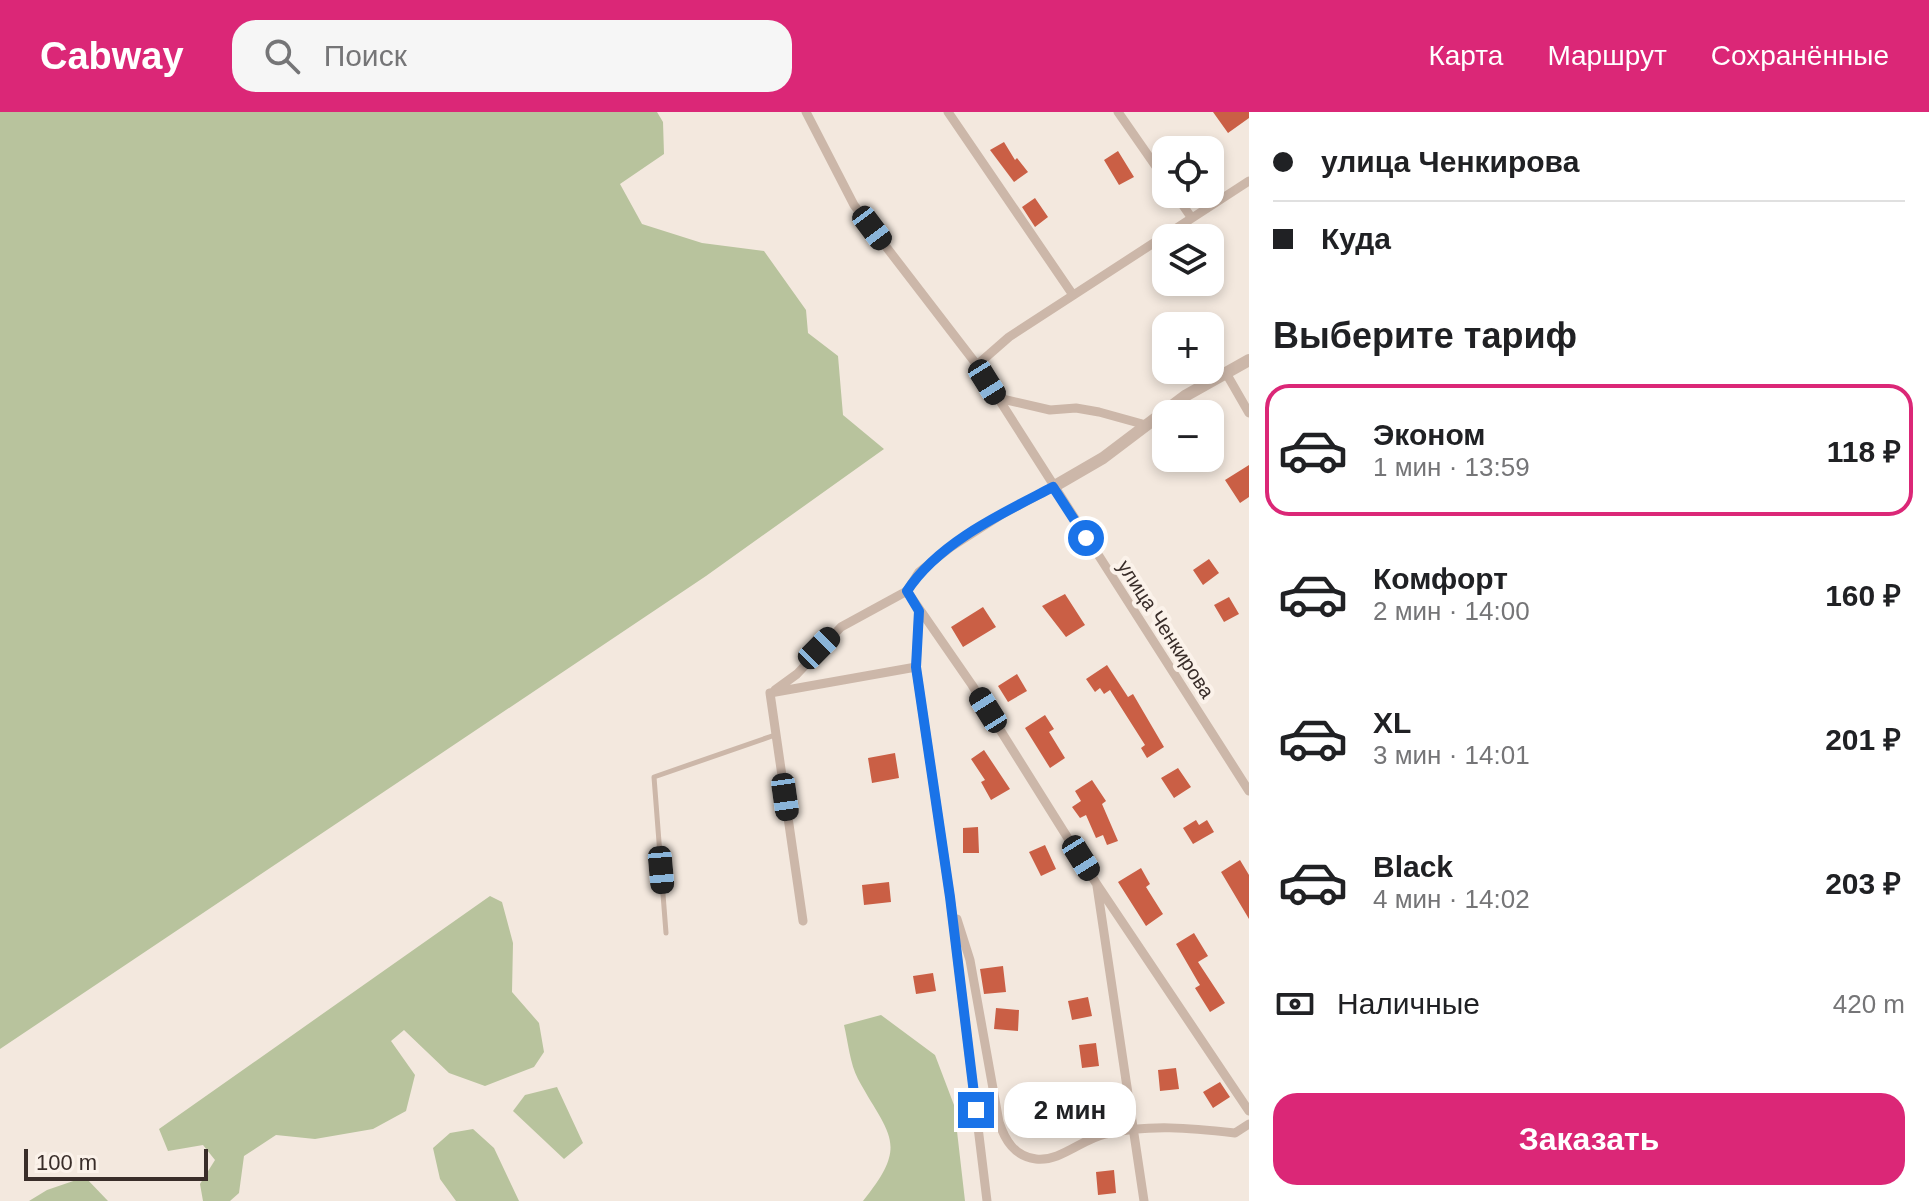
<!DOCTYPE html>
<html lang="ru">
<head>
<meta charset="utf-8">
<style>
	:root { --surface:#fff; --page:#f6f6f6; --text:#202124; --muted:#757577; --line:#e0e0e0; --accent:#db2777 }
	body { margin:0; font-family:Arial,sans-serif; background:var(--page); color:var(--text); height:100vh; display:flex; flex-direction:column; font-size:30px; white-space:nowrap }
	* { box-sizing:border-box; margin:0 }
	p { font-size:26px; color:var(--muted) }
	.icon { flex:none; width:44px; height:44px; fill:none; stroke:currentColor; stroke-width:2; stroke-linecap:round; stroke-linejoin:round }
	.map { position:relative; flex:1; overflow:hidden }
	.side { display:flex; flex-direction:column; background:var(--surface); width:680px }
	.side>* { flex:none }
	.hud { display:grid; align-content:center; height:176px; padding:0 24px; background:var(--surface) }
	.buttons { position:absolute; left:1152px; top:24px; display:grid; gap:16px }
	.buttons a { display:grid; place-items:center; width:72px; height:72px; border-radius:16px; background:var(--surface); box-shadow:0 4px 12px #0003; font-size:40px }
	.scale { position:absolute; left:24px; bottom:20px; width:184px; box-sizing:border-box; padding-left:8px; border:4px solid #392d29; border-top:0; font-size:22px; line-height:28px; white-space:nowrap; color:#392d29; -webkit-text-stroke:6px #fbf2ea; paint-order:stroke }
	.end { position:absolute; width:36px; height:36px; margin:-18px; border:10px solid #1a73e8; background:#fff; box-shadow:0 0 0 4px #fff }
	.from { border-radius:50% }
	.bubble { position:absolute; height:56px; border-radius:24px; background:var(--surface); box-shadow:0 4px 12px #0003; font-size:26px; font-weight:600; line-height:56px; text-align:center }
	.car { position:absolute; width:24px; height:48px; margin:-24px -12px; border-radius:10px; box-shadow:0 0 6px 2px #0007; background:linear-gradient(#222 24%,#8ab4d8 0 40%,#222 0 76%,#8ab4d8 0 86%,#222 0) }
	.hud b { display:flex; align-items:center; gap:28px; height:76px; font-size:30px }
	.hud b+b { border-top:2px solid var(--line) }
	.hud i { width:20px; height:20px; background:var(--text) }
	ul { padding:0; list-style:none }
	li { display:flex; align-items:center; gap:24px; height:132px; margin:0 16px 12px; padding:0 8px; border:4px solid transparent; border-radius:24px }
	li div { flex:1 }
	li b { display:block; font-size:30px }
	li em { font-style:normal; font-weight:600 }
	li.active { border-color:var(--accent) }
	li>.icon { width:72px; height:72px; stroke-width:1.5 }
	h2 { padding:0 24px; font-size:36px; line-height:96px }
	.pay { display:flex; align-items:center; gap:20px; height:88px; padding:0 24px; font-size:30px }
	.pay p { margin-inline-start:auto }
	.primary-button { display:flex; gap:16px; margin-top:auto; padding:16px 24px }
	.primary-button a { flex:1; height:92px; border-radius:24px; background:var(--accent); color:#fff; font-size:32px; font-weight:600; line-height:92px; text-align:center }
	header { display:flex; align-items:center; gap:48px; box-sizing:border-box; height:112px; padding:0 40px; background:var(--accent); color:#fff }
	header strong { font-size:38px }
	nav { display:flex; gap:44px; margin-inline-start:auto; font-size:28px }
	.search { width:560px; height:72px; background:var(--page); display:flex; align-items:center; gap:20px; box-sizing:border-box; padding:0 28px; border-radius:24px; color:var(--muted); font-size:30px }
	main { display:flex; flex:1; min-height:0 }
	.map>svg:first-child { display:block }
	.green { fill:#b8c39d }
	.building { fill:#ca5f45 }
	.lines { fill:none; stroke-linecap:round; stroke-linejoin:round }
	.service { stroke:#ccb7a9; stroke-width:5 }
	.minor { stroke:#ccb7a9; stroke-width:9 }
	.tertiary { stroke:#ccb7a9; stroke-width:12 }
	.route { stroke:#1a73e8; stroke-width:10 }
	.labels { text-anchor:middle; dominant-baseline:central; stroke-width:8; stroke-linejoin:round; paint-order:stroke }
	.street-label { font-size:20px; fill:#392d29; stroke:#fbf2ea }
</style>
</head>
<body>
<header>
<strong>Cabway</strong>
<div class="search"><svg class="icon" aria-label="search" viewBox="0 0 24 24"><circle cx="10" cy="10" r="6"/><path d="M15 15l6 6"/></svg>Поиск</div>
<nav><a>Карта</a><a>Маршрут</a><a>Сохранённые</a></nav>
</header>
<main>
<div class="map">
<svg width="1249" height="1089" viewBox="0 0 1249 1089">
	<rect width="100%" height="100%" fill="#f3e8de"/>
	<!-- green -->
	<path class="green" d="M 0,0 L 657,0 L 663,10 L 664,42 L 620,72 L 642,112 L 702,131 L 764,139 L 806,198 L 808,221 L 838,244 L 843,303 L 884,337 L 706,464 L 0,937 Z
		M 490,784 L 502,790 L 513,831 L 512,880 L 539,911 L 544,940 L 534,955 L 485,974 L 449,961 L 404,918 L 391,929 L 415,963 L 406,999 L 373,1017 L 315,1027 L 276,1023 L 244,1044 L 239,1081 L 230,1089 L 203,1089 L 200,1072 L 215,1048 L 203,1033 L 168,1039 L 159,1017 Z
		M 881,903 L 935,943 L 954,993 L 965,1089 L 863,1089 C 910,1031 889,1024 858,967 C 850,952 848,930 844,913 Z
		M 557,975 L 583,1031 L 564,1047 L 513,999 L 525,983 Z
		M 473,1017 L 494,1036 L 519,1089 L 456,1089 L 440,1067 L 433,1036 L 450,1021 Z
		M 85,1065 L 108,1089 L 29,1089 L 47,1078 Z"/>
	<!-- building -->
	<path class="building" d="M 1213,0 L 1249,0 L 1249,6 L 1228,21 Z
		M 1004,30 L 1015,48 L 1017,46 L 1028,60 L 1014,70 L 990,38 Z
		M 1118,39 L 1134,65 L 1119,73 L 1104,48 Z
		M 1035,86 L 1048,105 L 1035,115 L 1022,95 Z
		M 1249,353 L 1249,385 L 1240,391 L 1225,368 Z
		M 1209,447 L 1219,461 L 1203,473 L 1193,458 Z
		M 1065,482 L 1085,513 L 1066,525 L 1042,494 Z
		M 1229,485 L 1239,502 L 1224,510 L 1214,493 Z
		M 983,495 L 996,515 L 963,535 L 951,515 Z
		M 1107,553 L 1128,585 L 1133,582 L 1164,635 L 1147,646 L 1141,636 L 1145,633 L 1110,578 L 1104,582 L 1100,576 L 1095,580 L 1086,567 Z
		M 1017,562 L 1027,579 L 1008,590 L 998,574 Z
		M 1045,603 L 1054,617 L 1049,620 L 1065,646 L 1050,656 L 1025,616 Z
		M 984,638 L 1010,677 L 991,688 L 981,670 L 985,668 L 971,647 Z
		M 895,641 L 899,666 L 872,671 L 868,646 Z
		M 1178,656 L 1191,675 L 1174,686 L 1161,666 Z
		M 1092,668 L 1106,689 L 1102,692 L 1118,729 L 1107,733 L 1103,723 L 1096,726 L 1086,703 L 1080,706 L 1072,695 L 1081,689 L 1075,679 Z
		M 1196,708 L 1199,713 L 1207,708 L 1214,720 L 1193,732 L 1183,716 Z
		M 978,715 L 979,741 L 963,741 L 963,716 Z
		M 1045,733 L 1056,757 L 1041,764 L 1029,740 Z
		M 1240,748 L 1249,763 L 1249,807 L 1221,760 Z
		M 1141,756 L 1150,772 L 1146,775 L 1163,802 L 1146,814 L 1118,770 Z
		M 889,770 L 891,790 L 864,793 L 862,773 Z
		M 1194,821 L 1208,844 L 1198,850 L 1225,891 L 1210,900 L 1195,876 L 1200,873 L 1198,870 L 1176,832 Z
		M 1003,854 L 1006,880 L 984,882 L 980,857 Z
		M 933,861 L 936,879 L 916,882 L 913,864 Z
		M 1088,885 L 1092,904 L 1072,908 L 1068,889 Z
		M 996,896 L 1019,898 L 1018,919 L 994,917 Z
		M 1096,931 L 1099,954 L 1082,956 L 1079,933 Z
		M 1176,956 L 1179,977 L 1160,979 L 1158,958 Z
		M 1220,970 L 1230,985 L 1213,996 L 1203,980 Z
		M 1097,982 L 1102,1005 L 1082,1009 L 1078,986 Z
		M 1114,1058 L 1116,1081 L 1098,1083 L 1096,1060 Z"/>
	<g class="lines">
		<!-- service -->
		<path class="service" d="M 666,821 L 654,665 L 775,623"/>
		<!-- minor -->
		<path class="minor" d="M 806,0 L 854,93 L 977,253 L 1249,679
			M 948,0 L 1073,183
			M 1118,0 L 1166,69
			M 1175,82 L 1191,105
			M 977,253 L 1009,225 L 1249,69
			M 1226,261 L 1249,301
			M 998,286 L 1050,298 L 1076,296 L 1099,300 L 1146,313
			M 907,479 L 972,573 L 1096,771 L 1249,999
			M 919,499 L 916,555 L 950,785 L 987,1089
			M 775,578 L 797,562 L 841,515 L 907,479 L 919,460 L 951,435 L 1004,401 L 1053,375
			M 1097,774 L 1144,1089
			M 957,807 L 970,848 L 999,1010 C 1005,1028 1014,1044 1036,1047 C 1060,1050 1082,1027 1105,1022 C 1149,1012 1191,1016 1235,1021 L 1249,1012
			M 803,809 L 770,581 L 916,555"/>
		<!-- tertiary -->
		<path class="tertiary" d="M 1053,375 L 1103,346 L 1185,284 L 1249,248"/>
	</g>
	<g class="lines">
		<!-- route -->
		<path class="route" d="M 976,998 L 950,785 L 916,555 L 919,499 L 907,479 C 939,430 1003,401 1053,375 L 1086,426"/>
	</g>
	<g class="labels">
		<!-- street labels -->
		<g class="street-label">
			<text transform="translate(1166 517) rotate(57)">улица Ченкирова</text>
		</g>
	</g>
</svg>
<div class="buttons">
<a><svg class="icon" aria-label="locate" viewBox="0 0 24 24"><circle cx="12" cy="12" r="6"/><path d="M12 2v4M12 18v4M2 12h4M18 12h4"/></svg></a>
<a><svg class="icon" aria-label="layers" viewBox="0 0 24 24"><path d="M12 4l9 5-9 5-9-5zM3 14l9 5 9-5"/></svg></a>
<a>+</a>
<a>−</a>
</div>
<div class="scale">100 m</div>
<i class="end from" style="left:1086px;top:426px"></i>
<i class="end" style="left:976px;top:998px"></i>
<div class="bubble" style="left:1004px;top:970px;width:132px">2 мин</div>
<i class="car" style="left:872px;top:116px;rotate:143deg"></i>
<i class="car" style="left:987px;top:270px;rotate:148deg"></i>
<i class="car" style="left:819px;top:536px;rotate:45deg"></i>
<i class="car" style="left:988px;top:598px;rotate:328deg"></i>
<i class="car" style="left:785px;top:685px;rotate:172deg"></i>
<i class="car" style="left:1081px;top:746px;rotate:148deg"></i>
<i class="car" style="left:661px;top:758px;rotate:175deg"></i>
</div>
<section class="side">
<div class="hud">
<b><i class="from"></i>улица Ченкирова</b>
<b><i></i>Куда</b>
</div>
<h2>Выберите тариф</h2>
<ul>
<li class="active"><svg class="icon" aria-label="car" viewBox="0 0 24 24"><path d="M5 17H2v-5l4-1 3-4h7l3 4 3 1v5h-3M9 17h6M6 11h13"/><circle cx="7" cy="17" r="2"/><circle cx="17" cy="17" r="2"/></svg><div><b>Эконом</b><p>1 мин · 13:59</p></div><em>118 ₽</em></li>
<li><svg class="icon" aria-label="car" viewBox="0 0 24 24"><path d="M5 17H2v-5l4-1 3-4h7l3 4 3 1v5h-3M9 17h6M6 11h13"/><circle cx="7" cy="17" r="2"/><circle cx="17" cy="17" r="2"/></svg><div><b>Комфорт</b><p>2 мин · 14:00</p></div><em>160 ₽</em></li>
<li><svg class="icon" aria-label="car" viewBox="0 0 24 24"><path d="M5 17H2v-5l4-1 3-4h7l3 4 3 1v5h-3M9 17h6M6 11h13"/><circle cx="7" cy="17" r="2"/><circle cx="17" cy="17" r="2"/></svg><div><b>XL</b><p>3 мин · 14:01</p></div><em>201 ₽</em></li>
<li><svg class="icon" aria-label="car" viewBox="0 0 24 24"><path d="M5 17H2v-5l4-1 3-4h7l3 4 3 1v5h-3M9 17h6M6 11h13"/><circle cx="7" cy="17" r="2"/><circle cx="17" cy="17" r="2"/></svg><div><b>Black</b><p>4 мин · 14:02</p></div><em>203 ₽</em></li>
</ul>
<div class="pay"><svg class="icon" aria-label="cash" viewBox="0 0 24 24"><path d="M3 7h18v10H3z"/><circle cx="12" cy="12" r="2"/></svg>Наличные<p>420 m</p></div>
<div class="primary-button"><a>Заказать</a></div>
</section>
</main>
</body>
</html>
